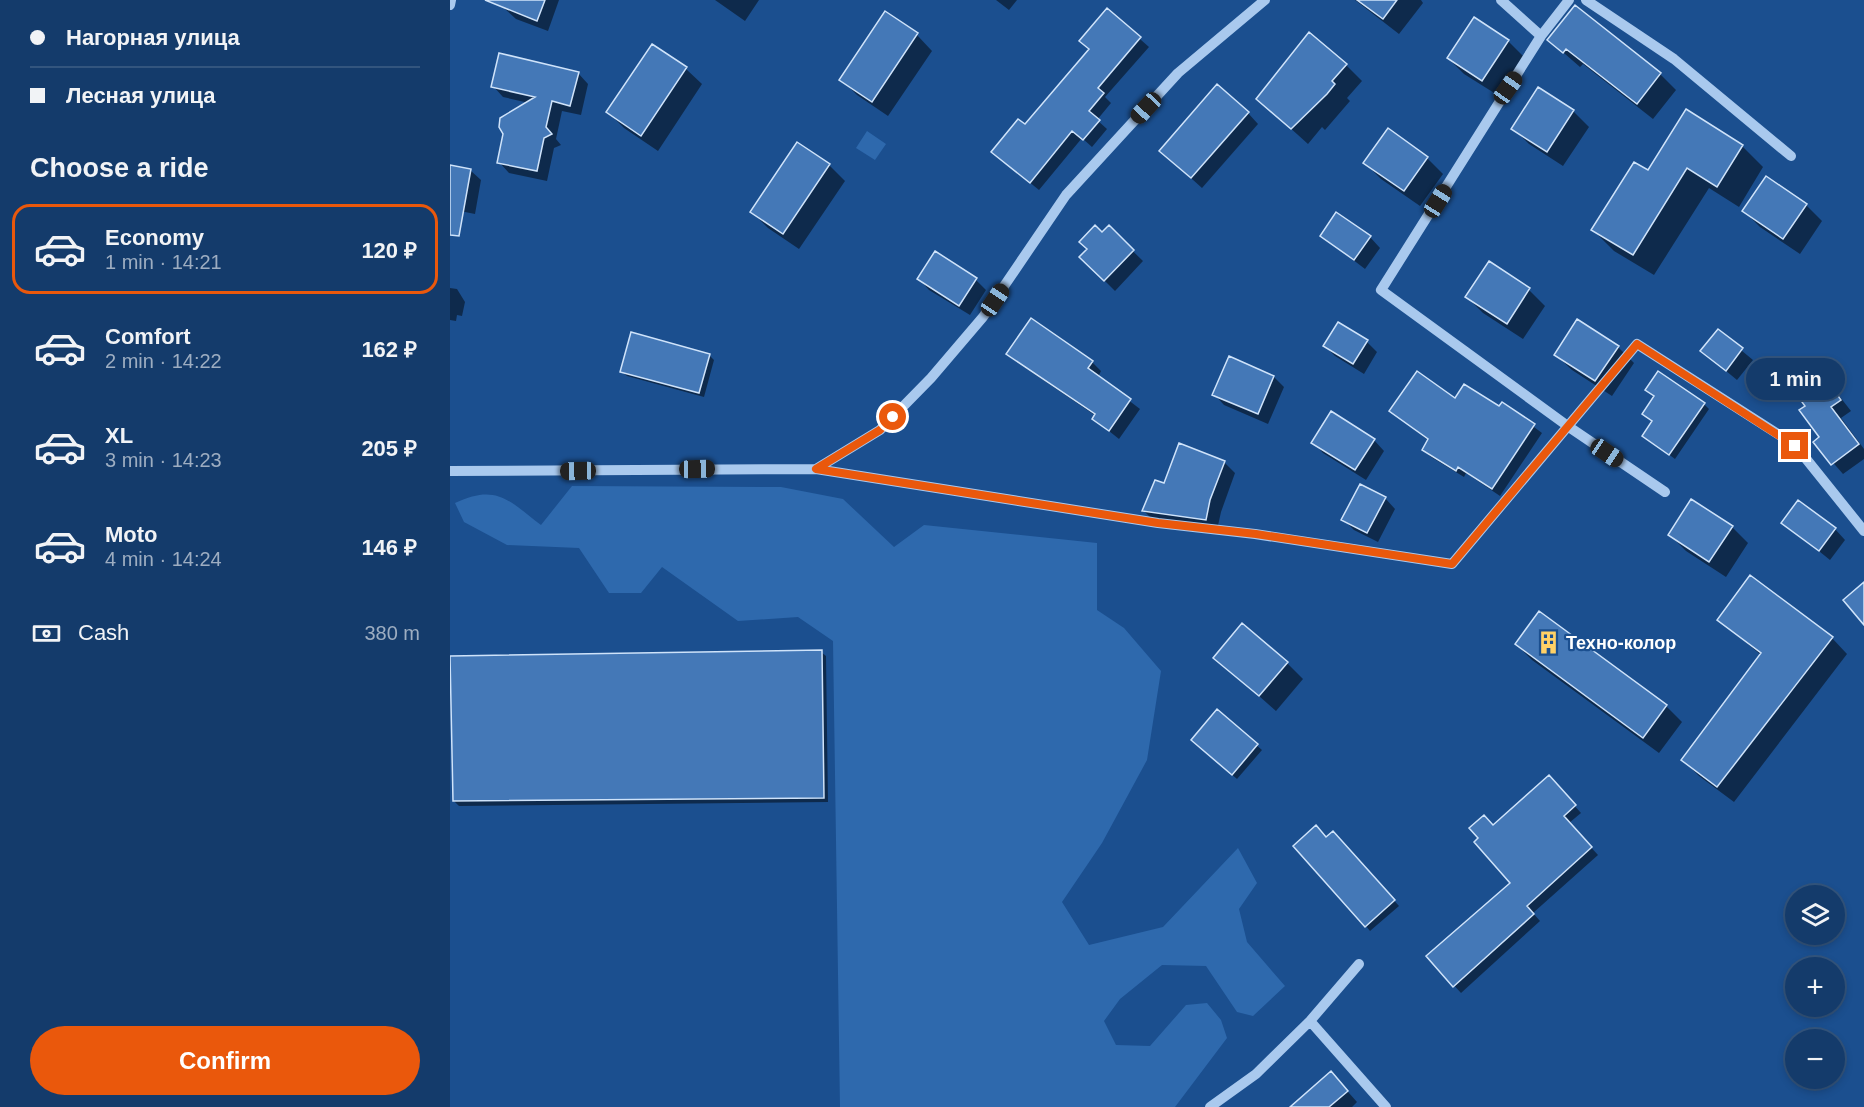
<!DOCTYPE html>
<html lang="en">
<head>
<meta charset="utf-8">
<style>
	:root { --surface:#143b6b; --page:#214673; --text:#f1f3f6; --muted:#9dadc1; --line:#33557e; --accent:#ea580c }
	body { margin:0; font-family:Helvetica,sans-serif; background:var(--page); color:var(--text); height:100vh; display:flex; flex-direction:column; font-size:22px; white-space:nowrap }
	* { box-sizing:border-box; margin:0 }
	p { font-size:20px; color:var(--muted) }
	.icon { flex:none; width:33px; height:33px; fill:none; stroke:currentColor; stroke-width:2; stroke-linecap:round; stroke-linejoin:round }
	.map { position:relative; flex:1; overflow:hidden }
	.sheet { display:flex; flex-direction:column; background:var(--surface); width:450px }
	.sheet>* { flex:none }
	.banner { display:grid; align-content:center; height:132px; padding:0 30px; background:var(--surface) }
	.controls { position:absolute; left:1335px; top:885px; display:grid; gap:12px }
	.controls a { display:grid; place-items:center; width:60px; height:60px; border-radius:50%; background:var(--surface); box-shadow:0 3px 9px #0003,0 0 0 2px var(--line); font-size:30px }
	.end { position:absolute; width:27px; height:27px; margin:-14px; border:8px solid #ea580c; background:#fff; box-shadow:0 0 0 3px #fff }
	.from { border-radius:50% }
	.bubble { position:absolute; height:42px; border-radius:21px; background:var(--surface); box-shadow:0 3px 9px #0003,0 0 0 2px var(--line); font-size:20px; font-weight:600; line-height:42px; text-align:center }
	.car { position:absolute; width:18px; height:36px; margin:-18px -9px; border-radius:8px; box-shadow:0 0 4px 2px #0007; background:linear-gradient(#222 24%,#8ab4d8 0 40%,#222 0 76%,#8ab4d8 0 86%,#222 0) }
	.banner b { display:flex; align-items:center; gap:21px; height:57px; font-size:22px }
	.banner b+b { border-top:2px solid var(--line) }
	.banner i { width:15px; height:15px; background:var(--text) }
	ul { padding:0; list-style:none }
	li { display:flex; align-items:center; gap:18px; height:90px; margin:0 12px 9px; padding:0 18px; border:3px solid transparent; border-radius:18px }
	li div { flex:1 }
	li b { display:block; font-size:22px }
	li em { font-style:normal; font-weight:600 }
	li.active { border-color:var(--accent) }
	li>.icon { width:54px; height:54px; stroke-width:1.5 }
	h2 { padding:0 30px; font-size:27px; line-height:72px }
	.pay { display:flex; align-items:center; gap:15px; height:66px; padding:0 30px; font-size:22px }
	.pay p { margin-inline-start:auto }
	.primary-button { display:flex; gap:12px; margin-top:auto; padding:12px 30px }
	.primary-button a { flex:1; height:69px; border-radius:36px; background:var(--accent); color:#fff; font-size:24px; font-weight:600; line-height:69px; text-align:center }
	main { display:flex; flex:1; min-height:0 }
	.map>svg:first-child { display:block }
	.green { fill:#2e69ad }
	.shadow { fill:#0007 }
	.building { fill:#4478b7; stroke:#cfe3fa; stroke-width:1.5 }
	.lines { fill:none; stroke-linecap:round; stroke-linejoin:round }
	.minor { stroke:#a9c9ee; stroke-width:10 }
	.route { stroke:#ea580c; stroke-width:8 }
	.labels { text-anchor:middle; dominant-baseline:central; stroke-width:4.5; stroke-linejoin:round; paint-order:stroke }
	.poi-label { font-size:18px; font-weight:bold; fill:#fff; stroke:#1b4f8f; text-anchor:start }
</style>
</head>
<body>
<main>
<section class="sheet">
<div class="banner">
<b><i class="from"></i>Нагорная улица</b>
<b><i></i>Лесная улица</b>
</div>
<h2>Choose a ride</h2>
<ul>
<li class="active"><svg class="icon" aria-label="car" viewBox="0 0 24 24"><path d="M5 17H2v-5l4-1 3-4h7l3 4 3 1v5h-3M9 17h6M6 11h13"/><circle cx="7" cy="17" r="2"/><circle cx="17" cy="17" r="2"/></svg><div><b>Economy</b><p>1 min · 14:21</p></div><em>120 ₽</em></li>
<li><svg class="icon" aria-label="car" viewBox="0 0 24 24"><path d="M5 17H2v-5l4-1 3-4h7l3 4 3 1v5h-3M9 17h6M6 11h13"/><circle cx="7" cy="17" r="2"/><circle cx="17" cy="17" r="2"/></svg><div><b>Comfort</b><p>2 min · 14:22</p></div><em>162 ₽</em></li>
<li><svg class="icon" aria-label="car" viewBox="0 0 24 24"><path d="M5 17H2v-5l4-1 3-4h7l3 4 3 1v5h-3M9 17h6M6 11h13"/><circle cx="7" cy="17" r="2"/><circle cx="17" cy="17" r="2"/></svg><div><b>XL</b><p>3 min · 14:23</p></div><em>205 ₽</em></li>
<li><svg class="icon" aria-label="car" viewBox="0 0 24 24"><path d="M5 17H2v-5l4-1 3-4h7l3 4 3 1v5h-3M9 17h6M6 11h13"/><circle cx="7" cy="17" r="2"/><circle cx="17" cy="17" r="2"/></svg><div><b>Moto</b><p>4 min · 14:24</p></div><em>146 ₽</em></li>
</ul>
<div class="pay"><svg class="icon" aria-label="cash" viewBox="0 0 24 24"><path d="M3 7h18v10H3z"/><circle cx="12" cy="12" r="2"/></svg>Cash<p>380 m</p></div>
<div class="primary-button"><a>Confirm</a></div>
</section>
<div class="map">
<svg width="1414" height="1107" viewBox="0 0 1414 1107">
	<rect width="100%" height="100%" fill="#1b4f8f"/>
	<!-- green -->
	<path class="green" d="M 417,131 L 436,144 L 425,160 L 406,148 Z
		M 122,486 L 331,487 L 393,499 L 444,547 L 474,525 L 647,543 L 647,610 L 674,628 L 711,671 L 697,760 L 652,843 L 612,902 L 639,945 L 713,927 L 788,848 L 807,883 L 789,909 L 797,942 L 835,986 L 803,1016 L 787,1012 L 756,966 L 712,965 L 670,999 L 654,1021 L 666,1045 L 700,1046 L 736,1005 L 757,1003 L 771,1020 L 777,1038 L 725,1107 L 390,1107 L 383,641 L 348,617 L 288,621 L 212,567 L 191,593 L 159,593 L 129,548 L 57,545 L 14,522 L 5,503 C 47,483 59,501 91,525 Z"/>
	<!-- shadow -->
	<path class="shadow" d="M 58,0 L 109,0 L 98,31 L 66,19 L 55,9 Z
		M 265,0 L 309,0 L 295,21 Z
		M 546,0 L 567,0 L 559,10 Z
		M 905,0 L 971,0 L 973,3 L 949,34 Z
		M 1125,8 L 1210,74 L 1226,90 L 1203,119 L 1133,64 L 1130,67 L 1099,40 Z
		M 657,10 L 699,47 L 655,97 L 661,103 L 647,120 L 657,129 L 642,147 L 632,138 L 589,190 L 552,160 L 575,127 L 640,49 Z
		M 1024,19 L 1058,41 L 1074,57 L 1049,96 L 1014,74 L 998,58 Z
		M 467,35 L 482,51 L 438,116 L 407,95 L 391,79 Z
		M 202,46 L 236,69 L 252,84 L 208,151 L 174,128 L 158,112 Z
		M 896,65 L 912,81 L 897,98 L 900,101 L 875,130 L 872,127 L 858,144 L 808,99 Z
		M 128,73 L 138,84 L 131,115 L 112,111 L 106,139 L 111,145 L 104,148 L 97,181 L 59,173 L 49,162 L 79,103 L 53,97 L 43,86 Z
		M 1123,111 L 1139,127 L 1113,166 L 1079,144 L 1063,128 Z
		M 1237,112 L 1292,146 L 1313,167 L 1289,207 L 1259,188 L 1204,275 L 1164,251 L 1143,230 L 1199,172 Z
		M 798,113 L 808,124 L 752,188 L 722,161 Z
		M 938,130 L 977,158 L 993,174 L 970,206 L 931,179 L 915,163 Z
		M 379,165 L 395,181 L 349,249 L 318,228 L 302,212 Z
		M 0,166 L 20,170 L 31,180 L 25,214 L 0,209 Z
		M 1317,179 L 1356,205 L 1372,221 L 1350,254 L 1310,227 L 1294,211 Z
		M 659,228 L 693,261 L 665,291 L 631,257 Z
		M 872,236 L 920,237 L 930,248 L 915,269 Z
		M 1039,264 L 1079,290 L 1095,306 L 1073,339 L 1033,313 L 1017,297 Z
		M 469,279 L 526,280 L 536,290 L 520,315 L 479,290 Z
		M 0,288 L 7,289 L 15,302 L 12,316 L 7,315 L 6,321 L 0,320 Z
		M 1268,331 L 1303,360 L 1287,380 L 1252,351 Z
		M 917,342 L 927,352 L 914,374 L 885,356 L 875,346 Z
		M 1168,347 L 1184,363 L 1162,396 L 1122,370 L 1106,355 Z
		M 558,353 L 642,362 L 651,371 L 648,377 L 690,409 L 669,439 L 644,419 L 646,416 L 568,363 Z
		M 259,355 L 264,360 L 254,397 L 177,376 L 172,372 Z
		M 1365,365 L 1401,411 L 1391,418 L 1414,449 L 1414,459 L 1393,474 L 1365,442 L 1371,438 L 1357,406 Z
		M 824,377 L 834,387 L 818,424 L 774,405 L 764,394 Z
		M 1197,390 L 1254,404 L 1259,409 L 1225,459 L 1194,436 L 1203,422 L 1205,397 Z
		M 1006,400 L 1050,408 L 1053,404 L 1092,433 L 1050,496 L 1016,473 L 1014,477 L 981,457 L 973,450 L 979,441 L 941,411 Z
		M 924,440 L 934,451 L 916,480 L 873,453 L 863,442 Z
		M 774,462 L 785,473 L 771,512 L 767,530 L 705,522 L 694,511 L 715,485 Z
		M 935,498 L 945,509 L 928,542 L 904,530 L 893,519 Z
		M 1333,522 L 1385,529 L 1395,540 L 1380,560 Z
		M 1282,527 L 1298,543 L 1276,577 L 1236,551 L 1220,535 Z
		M 1269,620 L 1382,638 L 1397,654 L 1284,802 L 1249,776 L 1233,760 L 1311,655 Z
		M 1066,644 L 1216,706 L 1232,722 L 1209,753 L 1082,660 Z
		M 371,652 L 376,656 L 378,802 L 9,806 L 4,801 Z
		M 765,657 L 837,663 L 853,679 L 826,711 Z
		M 767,711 L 812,750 L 787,779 L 748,745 Z
		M 1105,784 L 1131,813 L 1119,823 L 1148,855 L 1083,913 L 1090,921 L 1011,993 L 978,957 L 1062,883 Z
		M 888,838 L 949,906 L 920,931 L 916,926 L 877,839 Z
		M 891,1084 L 907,1102 L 902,1107 L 842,1107 Z"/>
	<!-- building -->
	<path class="building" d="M 35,0 L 95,0 L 87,21 Z
		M 907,0 L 947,0 L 933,19 Z
		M 1125,5 L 1211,73 L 1187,104 L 1116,49 L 1113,53 L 1097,40 Z
		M 657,8 L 691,37 L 648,88 L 654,93 L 639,111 L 650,120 L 633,140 L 622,131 L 580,183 L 541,152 L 568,119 L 575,124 L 639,49 L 629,41 Z
		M 435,11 L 468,33 L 422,102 L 389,80 Z
		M 1024,17 L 1059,40 L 1032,81 L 997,58 Z
		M 859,32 L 897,64 L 882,81 L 885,84 L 877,94 L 841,129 L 806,99 Z
		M 202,44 L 237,67 L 191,136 L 156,112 Z
		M 49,53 L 129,72 L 120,106 L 102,101 L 96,127 L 102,134 L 94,138 L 87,171 L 47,163 L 53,134 L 49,127 L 50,118 L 85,97 L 41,87 Z
		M 767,84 L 799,112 L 741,178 L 709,151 Z
		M 1088,87 L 1124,110 L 1097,152 L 1061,129 Z
		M 1236,109 L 1293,145 L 1267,187 L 1237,168 L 1183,255 L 1141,230 L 1184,162 L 1198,170 Z
		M 938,128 L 978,157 L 954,191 L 913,163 Z
		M 347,142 L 380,164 L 333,234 L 300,212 Z
		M 0,165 L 21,169 L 9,236 L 0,235 Z
		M 1316,176 L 1357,204 L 1333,239 L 1292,211 Z
		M 886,212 L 921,236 L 904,260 L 870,236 Z
		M 645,225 L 652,232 L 659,225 L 684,250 L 654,281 L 629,257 L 637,249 L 629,242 Z
		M 485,251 L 527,278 L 509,306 L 467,279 Z
		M 1039,261 L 1080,288 L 1057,324 L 1015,297 Z
		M 581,318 L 643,361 L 638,368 L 681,399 L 659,431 L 642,419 L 645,414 L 556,354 Z
		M 1127,319 L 1169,346 L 1145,381 L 1104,355 Z
		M 888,322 L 918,340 L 903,364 L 873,346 Z
		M 1268,329 L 1293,348 L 1276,371 L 1250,351 Z
		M 181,332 L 260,354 L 249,393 L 170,372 Z
		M 779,356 L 824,376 L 808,414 L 762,395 Z
		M 1365,363 L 1391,400 L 1381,407 L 1409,444 L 1381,465 L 1363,442 L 1369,437 L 1349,410 L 1355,406 L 1338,383 Z
		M 967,371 L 1005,398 L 1014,384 L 1049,406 L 1052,402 L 1085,424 L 1042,489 L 1008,467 L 1006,471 L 972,450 L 978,439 L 939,411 Z
		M 1208,371 L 1255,403 L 1219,455 L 1192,436 L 1202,421 L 1192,414 L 1204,396 L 1195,390 Z
		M 881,411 L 925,439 L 905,470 L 861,443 Z
		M 729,443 L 775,461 L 760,500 L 756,520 L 692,511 L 705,480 L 714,483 Z
		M 910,484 L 936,497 L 917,533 L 891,520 Z
		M 1241,499 L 1283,526 L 1259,562 L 1218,535 Z
		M 1348,500 L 1386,528 L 1369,551 L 1331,523 Z
		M 1300,575 L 1383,637 L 1267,787 L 1231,760 L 1311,653 L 1267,620 Z
		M 1414,582 L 1414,625 L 1393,600 Z
		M 1089,611 L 1217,705 L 1193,738 L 1065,644 Z
		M 792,623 L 838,662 L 809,696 L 763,658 Z
		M 372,650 L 374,798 L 3,801 L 0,656 Z
		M 767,709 L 808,744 L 782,775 L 741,740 Z
		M 1099,775 L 1126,805 L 1114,816 L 1142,847 L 1077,906 L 1084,914 L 1003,987 L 976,956 L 1060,883 L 1024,842 L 1028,838 L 1019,828 L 1034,815 L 1043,825 Z
		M 866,825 L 876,837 L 883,831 L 945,900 L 915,927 L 843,846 Z
		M 881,1071 L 898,1091 L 879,1107 L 840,1107 Z"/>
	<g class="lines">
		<!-- minor -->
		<path class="minor" d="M 1051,0 L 1091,36
			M 1119,0 L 1091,36 L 931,290 L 1119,427 L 1215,492
			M 1136,0 L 1224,59 L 1341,156
			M 0,5 L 1,0
			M 366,469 L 430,430 L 481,378 L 533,317 L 616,195 L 728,73 L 815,0
			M 0,471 L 366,469 L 708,523 L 805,534 L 1002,564 L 1187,344 L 1345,445 L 1414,531
			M 860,1021 L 936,1107
			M 760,1107 L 806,1074 L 860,1021 L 909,964"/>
	</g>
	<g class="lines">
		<!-- route -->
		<path class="route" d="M 443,417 L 430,430 L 366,469 L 708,523 L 806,534 L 1002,564 L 1187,344 L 1345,446"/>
	</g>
	<!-- icons -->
	<defs>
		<symbol id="building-bare" viewBox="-9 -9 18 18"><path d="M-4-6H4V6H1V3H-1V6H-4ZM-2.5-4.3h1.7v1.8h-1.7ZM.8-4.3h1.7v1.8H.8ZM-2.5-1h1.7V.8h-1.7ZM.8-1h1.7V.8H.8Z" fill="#ffd166" stroke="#1b4f8f" stroke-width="2.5" paint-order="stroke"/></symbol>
	</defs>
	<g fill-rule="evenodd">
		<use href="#building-bare" x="1082" y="626" width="33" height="33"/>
	</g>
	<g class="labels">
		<!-- poi labels -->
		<g class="poi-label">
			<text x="1116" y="643">Техно-колор</text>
		</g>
	</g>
</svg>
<div class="controls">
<a><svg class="icon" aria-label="layers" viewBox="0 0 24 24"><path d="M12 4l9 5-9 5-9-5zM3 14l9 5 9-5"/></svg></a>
<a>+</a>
<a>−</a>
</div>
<i class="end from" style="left:443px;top:417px"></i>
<i class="end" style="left:1345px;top:446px"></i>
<div class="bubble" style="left:1296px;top:358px;width:99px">1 min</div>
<i class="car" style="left:1058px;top:88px;rotate:35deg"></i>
<i class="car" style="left:696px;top:108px;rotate:223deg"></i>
<i class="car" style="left:988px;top:201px;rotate:32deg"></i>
<i class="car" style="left:545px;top:300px;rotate:34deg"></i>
<i class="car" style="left:1157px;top:453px;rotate:124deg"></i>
<i class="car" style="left:247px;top:469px;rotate:89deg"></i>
<i class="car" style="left:128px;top:471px;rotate:269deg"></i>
</div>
</main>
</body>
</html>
